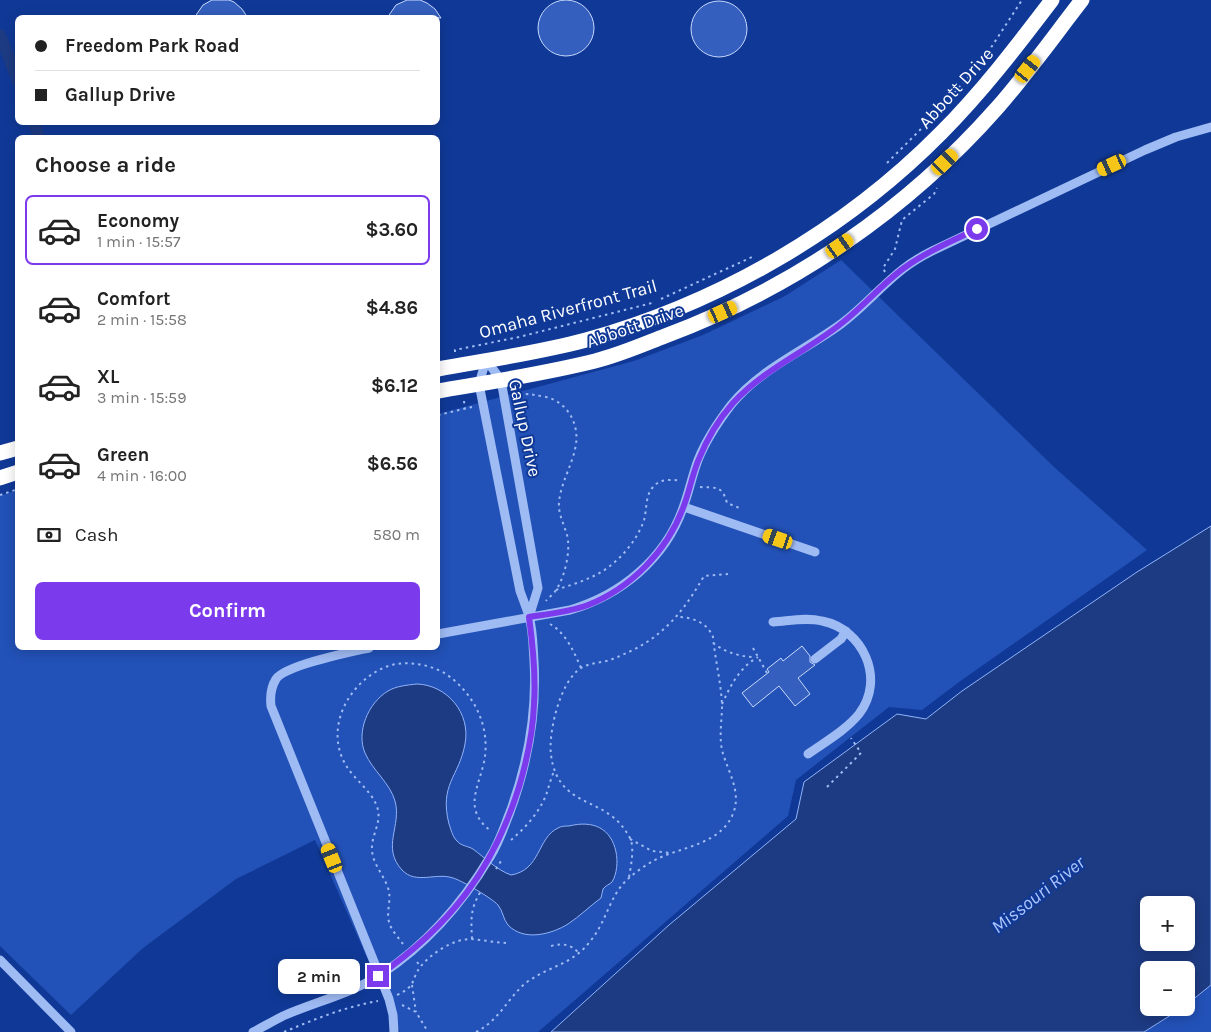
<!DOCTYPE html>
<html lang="en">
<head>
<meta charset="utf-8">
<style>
	:root { --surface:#fff; --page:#f6f6f6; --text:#222; --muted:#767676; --line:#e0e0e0; --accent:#7c3aed }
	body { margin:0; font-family:Karla,sans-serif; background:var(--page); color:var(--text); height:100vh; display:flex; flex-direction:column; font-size:19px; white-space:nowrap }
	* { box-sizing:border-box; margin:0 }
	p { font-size:16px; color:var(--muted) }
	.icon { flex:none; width:28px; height:28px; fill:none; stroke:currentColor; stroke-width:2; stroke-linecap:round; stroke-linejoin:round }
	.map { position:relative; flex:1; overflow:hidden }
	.panel { position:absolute; left:15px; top:135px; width:425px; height:515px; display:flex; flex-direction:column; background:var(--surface); border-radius:8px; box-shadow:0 2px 12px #0003 }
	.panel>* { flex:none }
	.guide { position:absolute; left:15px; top:15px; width:425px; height:110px; border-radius:8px; box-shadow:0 2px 12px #0003; display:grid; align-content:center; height:110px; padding:0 20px; background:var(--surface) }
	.fabs { position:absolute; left:1140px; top:896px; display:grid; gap:10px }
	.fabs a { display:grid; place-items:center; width:55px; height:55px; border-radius:8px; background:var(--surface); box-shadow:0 2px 12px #0003; font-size:25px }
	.end { position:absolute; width:22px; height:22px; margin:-11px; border:6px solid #7c3aed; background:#fff; box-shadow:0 0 0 2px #fff }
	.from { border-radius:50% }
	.bubble { position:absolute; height:35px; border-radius:8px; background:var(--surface); box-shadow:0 2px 12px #0003; font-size:16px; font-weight:700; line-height:35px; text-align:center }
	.car { position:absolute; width:15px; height:30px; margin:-15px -8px; border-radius:6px; box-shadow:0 0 4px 1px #0007; background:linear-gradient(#f5c518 24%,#345 0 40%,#f5c518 0 76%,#345 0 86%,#f5c518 0) }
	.guide b { display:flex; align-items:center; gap:18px; height:48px; font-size:19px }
	.guide b+b { border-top:1px solid var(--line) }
	.guide i { width:12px; height:12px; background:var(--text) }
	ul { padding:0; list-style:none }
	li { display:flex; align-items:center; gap:15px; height:70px; margin:0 10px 8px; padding:0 10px; border:2px solid transparent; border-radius:8px }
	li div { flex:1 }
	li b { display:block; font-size:19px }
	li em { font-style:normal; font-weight:700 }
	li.current { border-color:var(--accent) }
	li>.icon { width:45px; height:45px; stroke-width:1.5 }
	h2 { padding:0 20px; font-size:22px; line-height:60px }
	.pay { display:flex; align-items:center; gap:12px; height:55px; padding:0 20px; font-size:19px }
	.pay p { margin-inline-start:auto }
	.primary-button { display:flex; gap:10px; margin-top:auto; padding:10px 20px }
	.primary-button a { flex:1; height:58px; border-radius:8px; background:var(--accent); color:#fff; font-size:20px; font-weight:700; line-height:58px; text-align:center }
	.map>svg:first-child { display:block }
	.green { fill:#2251b7 }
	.water { fill:#1d3b83; stroke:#91b3f8; fill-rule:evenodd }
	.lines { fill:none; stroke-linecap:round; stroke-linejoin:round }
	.canal { stroke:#1d3b83; stroke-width:12 }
	.building { fill:#345fbe; stroke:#c7d9fe }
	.path { stroke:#9fbbf4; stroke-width:2; stroke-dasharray:2.5 4; stroke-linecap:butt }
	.minor { stroke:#9fbbf4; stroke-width:9 }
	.highway { stroke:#fff; stroke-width:15 }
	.route { stroke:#7c3aed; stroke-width:6 }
	.labels { text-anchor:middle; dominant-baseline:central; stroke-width:4; stroke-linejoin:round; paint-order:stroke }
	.street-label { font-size:18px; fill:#fff; stroke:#103997 }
	.water-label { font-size:19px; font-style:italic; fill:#acc5fb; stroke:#103997 }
</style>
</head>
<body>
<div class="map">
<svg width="1211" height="1032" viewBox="0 0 1211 1032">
	<rect width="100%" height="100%" fill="#103997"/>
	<!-- green -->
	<path class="green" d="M 841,260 L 1054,467 L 1147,550 L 959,682 L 922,710 L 889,707 L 796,780 L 788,816 L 538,1032 L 400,1032 L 315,840 L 236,879 L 143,948 L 71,1015 L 0,946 L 0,496 L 17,490 L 18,648 L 438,648 L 438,414 L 634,361 L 703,335 L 785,296 Z
		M 1211,985 L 1211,1032 L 1144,1032 L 1182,1008 L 1186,1008 L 1186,1005 Z"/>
	<!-- water -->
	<path class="water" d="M 1211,526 L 1211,985 L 1186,1005 L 1186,970 L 1149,970 L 1149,1008 L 1182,1008 L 1144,1032 L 551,1032 L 669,925 L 796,819 L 804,782 L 897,714 L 926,719 L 962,691 L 1137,572 ZM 1149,905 L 1186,905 L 1186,942 L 1149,942 Z
		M 417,684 C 447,685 471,713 465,744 C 459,777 439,784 449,824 C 451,829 452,836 457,841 C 461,846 468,846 473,849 C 485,858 497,870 511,875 C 541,870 537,838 558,828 C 561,826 566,826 569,826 C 593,820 611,828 616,852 C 618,861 617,874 612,882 C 610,884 605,886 603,889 L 601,898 C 590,906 580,916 568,924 C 552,934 524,942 508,925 C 503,919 503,911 498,905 C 493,899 461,880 453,878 C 436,872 416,885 402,870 C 381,847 402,826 395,801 C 390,783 373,771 365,753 C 356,732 368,703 388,691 C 396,686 408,685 417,684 Z"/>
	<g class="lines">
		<!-- canal -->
		<path class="canal" d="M 0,35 L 18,81
			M 34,122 L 39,138"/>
	</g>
	<!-- building -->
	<path class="building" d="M 212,0 L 229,0 L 234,2 L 242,9 L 248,18 L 194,18 L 203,5 Z
		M 407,0 L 420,0 L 427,3 L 435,9 L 441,18 L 387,18 L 396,5 Z
		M538 28a28 28 0 1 1 56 0a28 28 0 1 1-56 0Z
		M691 29a28 28 0 1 1 56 0a28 28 0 1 1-56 0Z
		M 802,646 L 810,656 L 810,662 L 815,665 L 798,678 L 810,694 L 795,706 L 779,686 L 753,707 L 742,693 L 769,672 L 767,669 L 781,658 L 783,661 Z"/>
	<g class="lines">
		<!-- path -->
		<path class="path" d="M 887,163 L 928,122 L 981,63 L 1022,0
			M 885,272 L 883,268 L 895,249 L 902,220 L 934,194 L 937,188
			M 661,299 L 752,257
			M 455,352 L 455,350 L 519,337 L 652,303
			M 513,396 C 525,392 534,395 546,397 C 567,402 579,423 576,444 C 573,464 561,482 559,502 C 558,514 564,524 567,535 C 571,550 565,577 556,590 C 554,594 549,597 546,601
			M 464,401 L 465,409
			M 438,415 L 472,407
			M 700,487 C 716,488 722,485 727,503 L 742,509
			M 0,495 L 18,489
			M 556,590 C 567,586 579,583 589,578 C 613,569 636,544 644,520 C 647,510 645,496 653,487 C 659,479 672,479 681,481
			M 550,624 C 566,633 574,652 581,668
			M 713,643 C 725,652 740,657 755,657
			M 753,648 L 767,673
			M 722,704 C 731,685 739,668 758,657
			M 827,787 L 861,753 L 851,738
			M 630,839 L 652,851 L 670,853
			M 511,840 C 525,828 539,813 546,795 C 549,787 551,777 555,769
			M 496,869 L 503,858
			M 629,877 C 631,866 634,851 631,840 C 629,836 627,833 625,830 C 602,796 558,808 551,755 C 548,733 560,681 581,668 C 589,663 600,663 610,660 C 623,655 636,649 647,642 C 673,625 689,602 704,576 L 728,574
			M 472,939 C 471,919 470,909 481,891
			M 403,944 C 398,937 391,930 389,922 C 386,911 392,899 388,888 C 384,875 373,865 372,850 C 371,836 381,824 378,810 C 374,793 356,781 347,767 C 324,731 346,686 381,669 C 400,659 428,663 446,674 C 475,694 491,728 484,762 C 478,789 463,810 491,831
			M 551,946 C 563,943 570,944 579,953
			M 417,962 L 421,967
			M 412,985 L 416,1012
			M 397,995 C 418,985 410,980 421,966 C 432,953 453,939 471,939 C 484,940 497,943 510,943
			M 402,1005 L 416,1012 L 428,1032
			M 284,1032 C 315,1019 345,1007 378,1001
			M 476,1032 C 500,1020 508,997 527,982 C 551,965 573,965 592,939 C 607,920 610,894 629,878 C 637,871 647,864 657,859 C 684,846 723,844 734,811 C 741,790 727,770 722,750 C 719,735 722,720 722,705 C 721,682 715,659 713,637 C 707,622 692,617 677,617"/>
		<!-- minor -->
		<path class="minor" d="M 486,360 L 501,380 L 538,588 L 529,617
			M 684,507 L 815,552
			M 773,622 C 789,621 806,617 822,621 C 863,629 886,679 859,714 C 846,730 825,742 808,754
			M 438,634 L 570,610 C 621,595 665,559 683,508 C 689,492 692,476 698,460 C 706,440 718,422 731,405 C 760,369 804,351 841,324 C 863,308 881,286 903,269 C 912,262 922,256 932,251 L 1145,150 L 1176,137 L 1211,127
			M 369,648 C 351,652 286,665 276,679 C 271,687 270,697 271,706 L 389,999 L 393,1015 L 394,1032
			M 815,659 L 841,639 L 846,631
			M 0,960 L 71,1032
			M 253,1032 C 263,1027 273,1021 283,1016 C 315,1002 350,994 380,975 C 426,945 462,904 490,857 C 499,843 504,827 510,812 C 528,763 537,713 534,661 C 533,646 533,630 529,616 C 526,607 523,599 520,591 L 479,384 L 486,360"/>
		<!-- highway -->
		<path class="highway" d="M 438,369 C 487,360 538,353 586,340 C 719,303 844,231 941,133 C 982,92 1017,46 1052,0
			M 438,391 C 490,382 543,374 595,361 C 619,355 642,345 665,336 C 793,288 907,210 997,108 C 1027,74 1054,36 1082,0
			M 0,453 L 18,448
			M 0,478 L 18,472"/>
	</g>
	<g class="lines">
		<!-- route -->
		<path class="route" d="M 378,976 C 450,926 493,870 519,787 C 527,760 533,732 534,704 C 536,675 533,646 529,617 C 549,614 569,612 588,605 C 631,588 667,551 683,508 C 689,493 692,476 698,461 C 706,441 718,420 733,403 C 764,369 806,352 842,323 C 864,306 882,284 904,268 C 926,252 952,241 977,229"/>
	</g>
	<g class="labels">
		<!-- street labels -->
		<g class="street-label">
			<text transform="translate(956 88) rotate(-48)">Abbott Drive</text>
			<text transform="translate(568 309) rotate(-15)">Omaha Riverfront Trail</text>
			<text transform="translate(635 326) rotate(-19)">Abbott Drive</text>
			<text transform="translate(525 428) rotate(78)">Gallup Drive</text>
		</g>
		<!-- water labels -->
		<g class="water-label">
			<text transform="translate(1038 895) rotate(-38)">Missouri River</text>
		</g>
	</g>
</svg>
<div class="fabs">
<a>+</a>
<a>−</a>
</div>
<i class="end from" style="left:977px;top:229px"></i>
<i class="end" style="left:378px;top:976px"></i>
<div class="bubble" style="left:278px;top:959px;width:82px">2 min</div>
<i class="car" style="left:1028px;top:69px;rotate:39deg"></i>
<i class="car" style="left:945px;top:162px;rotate:46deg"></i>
<i class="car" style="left:1112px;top:165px;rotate:245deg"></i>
<i class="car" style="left:840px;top:246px;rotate:55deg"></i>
<i class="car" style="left:723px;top:312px;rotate:66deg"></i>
<i class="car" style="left:778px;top:539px;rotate:289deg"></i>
<i class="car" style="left:332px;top:858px;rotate:338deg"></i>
<div class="guide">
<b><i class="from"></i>Freedom Park Road</b>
<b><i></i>Gallup Drive</b>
</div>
<section class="panel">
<h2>Choose a ride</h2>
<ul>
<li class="current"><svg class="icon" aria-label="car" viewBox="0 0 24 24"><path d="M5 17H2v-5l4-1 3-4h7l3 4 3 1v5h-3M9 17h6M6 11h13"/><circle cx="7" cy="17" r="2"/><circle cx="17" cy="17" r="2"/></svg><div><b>Economy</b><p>1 min · 15:57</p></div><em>$3.60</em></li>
<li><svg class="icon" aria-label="car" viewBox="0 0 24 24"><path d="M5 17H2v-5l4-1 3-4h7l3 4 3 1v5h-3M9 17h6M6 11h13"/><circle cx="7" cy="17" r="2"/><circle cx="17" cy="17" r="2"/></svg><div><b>Comfort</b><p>2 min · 15:58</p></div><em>$4.86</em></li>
<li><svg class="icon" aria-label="car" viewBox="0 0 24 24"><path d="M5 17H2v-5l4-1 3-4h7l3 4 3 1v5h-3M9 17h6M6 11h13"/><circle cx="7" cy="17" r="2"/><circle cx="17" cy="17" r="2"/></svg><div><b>XL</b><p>3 min · 15:59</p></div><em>$6.12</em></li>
<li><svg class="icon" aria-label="car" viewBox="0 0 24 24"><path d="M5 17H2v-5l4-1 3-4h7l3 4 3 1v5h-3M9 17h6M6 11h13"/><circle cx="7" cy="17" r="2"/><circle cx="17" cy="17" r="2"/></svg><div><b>Green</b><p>4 min · 16:00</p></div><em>$6.56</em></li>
</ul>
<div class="pay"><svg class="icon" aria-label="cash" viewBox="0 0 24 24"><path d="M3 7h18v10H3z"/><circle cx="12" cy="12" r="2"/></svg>Cash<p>580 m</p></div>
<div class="primary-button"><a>Confirm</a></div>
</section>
</div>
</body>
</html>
